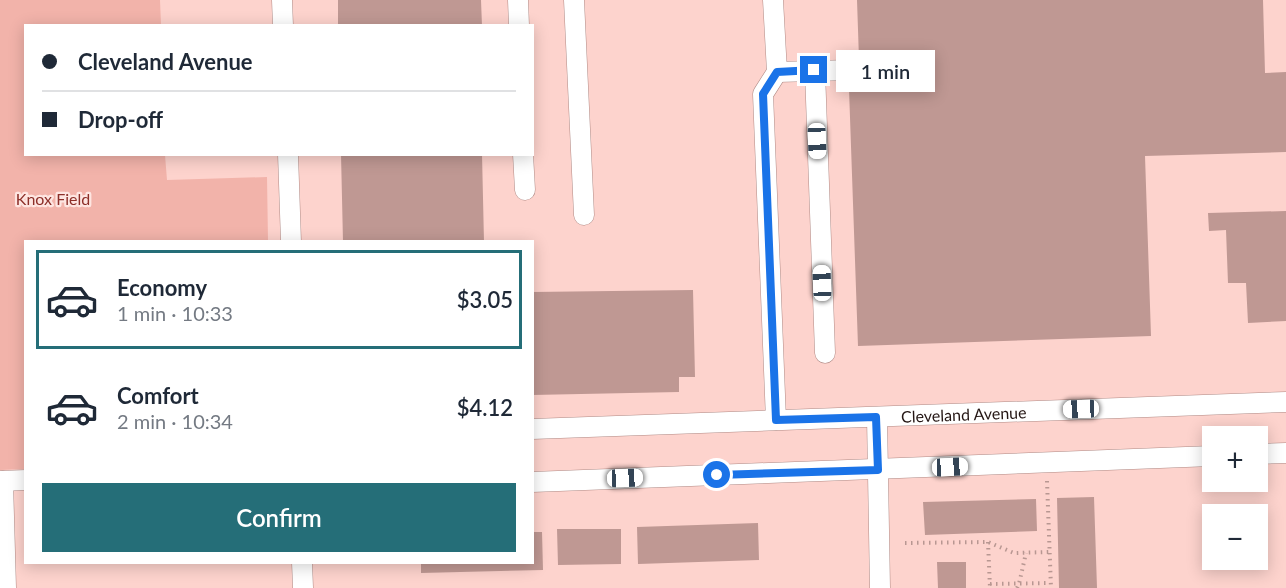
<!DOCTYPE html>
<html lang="en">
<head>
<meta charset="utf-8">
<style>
	:root { --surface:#fff; --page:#f2f2f3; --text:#1f2937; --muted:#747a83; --line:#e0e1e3; --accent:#256e78 }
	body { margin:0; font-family:Lato,sans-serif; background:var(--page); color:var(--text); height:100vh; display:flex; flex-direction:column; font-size:22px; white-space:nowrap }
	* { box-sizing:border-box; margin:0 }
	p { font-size:20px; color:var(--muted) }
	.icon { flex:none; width:33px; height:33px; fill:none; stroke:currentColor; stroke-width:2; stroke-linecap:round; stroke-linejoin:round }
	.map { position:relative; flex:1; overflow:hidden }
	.details { position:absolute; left:24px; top:240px; width:510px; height:324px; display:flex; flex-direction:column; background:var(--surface); border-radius:0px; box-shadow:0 3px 15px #0003 }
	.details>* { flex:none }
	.top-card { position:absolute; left:24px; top:24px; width:510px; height:132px; border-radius:0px; box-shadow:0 3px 15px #0003; display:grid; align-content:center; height:132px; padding:0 18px; background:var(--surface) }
	.buttons { position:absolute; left:1202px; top:426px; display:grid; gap:12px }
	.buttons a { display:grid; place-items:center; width:66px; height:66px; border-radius:0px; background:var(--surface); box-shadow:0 3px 15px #0003; font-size:30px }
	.end { position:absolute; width:27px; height:27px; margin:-14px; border:8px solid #1a73e8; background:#fff; box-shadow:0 0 0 3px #fff }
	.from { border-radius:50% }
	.bubble { position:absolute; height:42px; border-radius:0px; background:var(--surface); box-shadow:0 3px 15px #0003; font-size:20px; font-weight:600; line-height:42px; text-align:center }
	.car { position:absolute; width:18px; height:36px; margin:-18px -9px; border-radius:8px; box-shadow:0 0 4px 2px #0007; background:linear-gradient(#fff 24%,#345 0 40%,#fff 0 76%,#345 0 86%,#fff 0) }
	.top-card b { display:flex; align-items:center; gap:21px; height:57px; font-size:22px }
	.top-card b+b { border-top:2px solid var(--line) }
	.top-card i { width:15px; height:15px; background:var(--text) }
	ul { padding:10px 0 0; list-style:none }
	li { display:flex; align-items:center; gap:18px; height:99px; margin:0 12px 9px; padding:0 6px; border:3px solid transparent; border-radius:0px }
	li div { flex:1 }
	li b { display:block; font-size:22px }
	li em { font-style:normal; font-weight:600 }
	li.selected { border-color:var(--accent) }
	li>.icon { width:54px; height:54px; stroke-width:1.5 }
	.primary-button { display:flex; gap:12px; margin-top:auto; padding:12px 18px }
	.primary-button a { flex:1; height:69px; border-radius:0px; background:var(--accent); color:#fff; font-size:24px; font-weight:600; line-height:69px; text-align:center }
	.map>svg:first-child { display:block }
	.green { fill:#f2b3aa }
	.building { fill:#bf9893 }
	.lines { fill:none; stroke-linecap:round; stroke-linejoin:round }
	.minor-casing { stroke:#b08a85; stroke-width:21 }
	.path { stroke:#b89792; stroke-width:4; stroke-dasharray:1.5 4.5; stroke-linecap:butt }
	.minor { stroke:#fff; stroke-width:20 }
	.route { stroke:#1a73e8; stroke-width:8 }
	.labels { text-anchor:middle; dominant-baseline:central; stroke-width:4.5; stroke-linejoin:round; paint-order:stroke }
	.park-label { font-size:16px; fill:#8d2f29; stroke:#fee5e1 }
	.street-label { font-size:16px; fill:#241614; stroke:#fee5e1 }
</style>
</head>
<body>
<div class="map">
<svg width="1286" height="588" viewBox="0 0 1286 588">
	<rect width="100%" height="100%" fill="#fdd3cd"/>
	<!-- green -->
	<path class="green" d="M 0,0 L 160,0 L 161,25 L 26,26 L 26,154 L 165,155 L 167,180 L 267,177 L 268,241 L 26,242 L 25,469 L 0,470 Z"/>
	<!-- building -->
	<path class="building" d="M 338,0 L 481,0 L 482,26 L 338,26 Z
		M 857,0 L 1263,0 L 1265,73 L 1286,72 L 1286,152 L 1145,156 L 1151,336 L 858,346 L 849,89 L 860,89 Z
		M 341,154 L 482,154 L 484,242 L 343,242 Z
		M 1286,211 L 1286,321 L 1248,323 L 1246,283 L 1228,283 L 1226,230 L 1209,231 L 1208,213 Z
		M 693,290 L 695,377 L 679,377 L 679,392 L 532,395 L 532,292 Z
		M 1094,497 L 1097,588 L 1059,588 L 1057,498 Z
		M 1036,499 L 1037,531 L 925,535 L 923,502 Z
		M 758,523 L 759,560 L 638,564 L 637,527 Z
		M 557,529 L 621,529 L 621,564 L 558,565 Z
		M 532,532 L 542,532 L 543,570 L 421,573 L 421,562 L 532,562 Z
		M 937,562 L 966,562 L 966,588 L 938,588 Z"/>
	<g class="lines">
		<defs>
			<g id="minor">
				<path d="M 282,0 L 283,26"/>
				<path d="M 518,0 L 519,26"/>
				<path d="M 574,0 L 584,215"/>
				<path d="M 773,0 L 777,72 L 851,70"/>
				<path d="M 815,71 L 825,353"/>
				<path d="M 288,154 L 291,242"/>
				<path d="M 523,154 L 525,190"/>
				<path d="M 877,417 L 880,588"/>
				<path d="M 776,420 L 763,94 L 777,72"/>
				<path id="s1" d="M 532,429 L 1286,402"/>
				<path d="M 1257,454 L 1286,453"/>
				<path d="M 0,481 L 26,480"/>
				<path d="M 3,481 L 6,588"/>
				<path d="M 532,482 L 1212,456"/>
				<path d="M 302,562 L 303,588"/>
			</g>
		</defs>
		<!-- minor casing -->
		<use href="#minor" class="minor-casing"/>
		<!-- path -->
		<path class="path" d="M 1047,481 L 1051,588
			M 988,542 L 990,588
			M 905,543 L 988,542 L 1014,553 L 1049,552
			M 990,584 L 1050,583
			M 1017,588 L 1019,584 L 1026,553"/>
		<!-- minor -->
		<use href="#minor" class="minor"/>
	</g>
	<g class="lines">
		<!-- route -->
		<path class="route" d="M 717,475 L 878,470 L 876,417 L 776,420 L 763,94 L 777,72 L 814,70"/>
	</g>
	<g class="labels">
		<!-- park labels -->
		<g class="park-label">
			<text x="53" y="198">Knox Field</text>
		</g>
		<!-- street labels -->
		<g class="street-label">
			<text stroke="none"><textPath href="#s1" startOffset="432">Cleveland Avenue</textPath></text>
		</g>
	</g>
</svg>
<div class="buttons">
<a>+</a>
<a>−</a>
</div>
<i class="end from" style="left:717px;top:475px"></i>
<i class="end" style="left:814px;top:70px"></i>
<div class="bubble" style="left:836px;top:50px;width:99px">1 min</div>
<i class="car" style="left:817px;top:141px;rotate:178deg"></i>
<i class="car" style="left:822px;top:283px;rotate:358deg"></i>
<i class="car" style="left:1081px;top:409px;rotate:268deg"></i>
<i class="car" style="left:950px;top:467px;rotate:87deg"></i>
<i class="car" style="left:625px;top:478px;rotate:88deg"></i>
<div class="top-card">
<b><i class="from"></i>Cleveland Avenue</b>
<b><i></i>Drop-off</b>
</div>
<section class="details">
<ul>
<li class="selected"><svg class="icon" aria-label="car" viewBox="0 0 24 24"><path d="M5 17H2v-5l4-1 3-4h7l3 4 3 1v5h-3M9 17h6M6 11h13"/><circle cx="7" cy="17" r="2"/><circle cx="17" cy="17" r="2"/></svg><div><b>Economy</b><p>1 min · 10:33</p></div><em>$3.05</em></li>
<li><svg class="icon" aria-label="car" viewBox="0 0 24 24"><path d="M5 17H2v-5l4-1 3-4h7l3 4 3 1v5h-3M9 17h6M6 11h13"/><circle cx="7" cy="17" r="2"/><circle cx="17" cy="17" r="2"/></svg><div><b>Comfort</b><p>2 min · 10:34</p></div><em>$4.12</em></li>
</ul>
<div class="primary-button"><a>Confirm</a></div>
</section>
</div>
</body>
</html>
